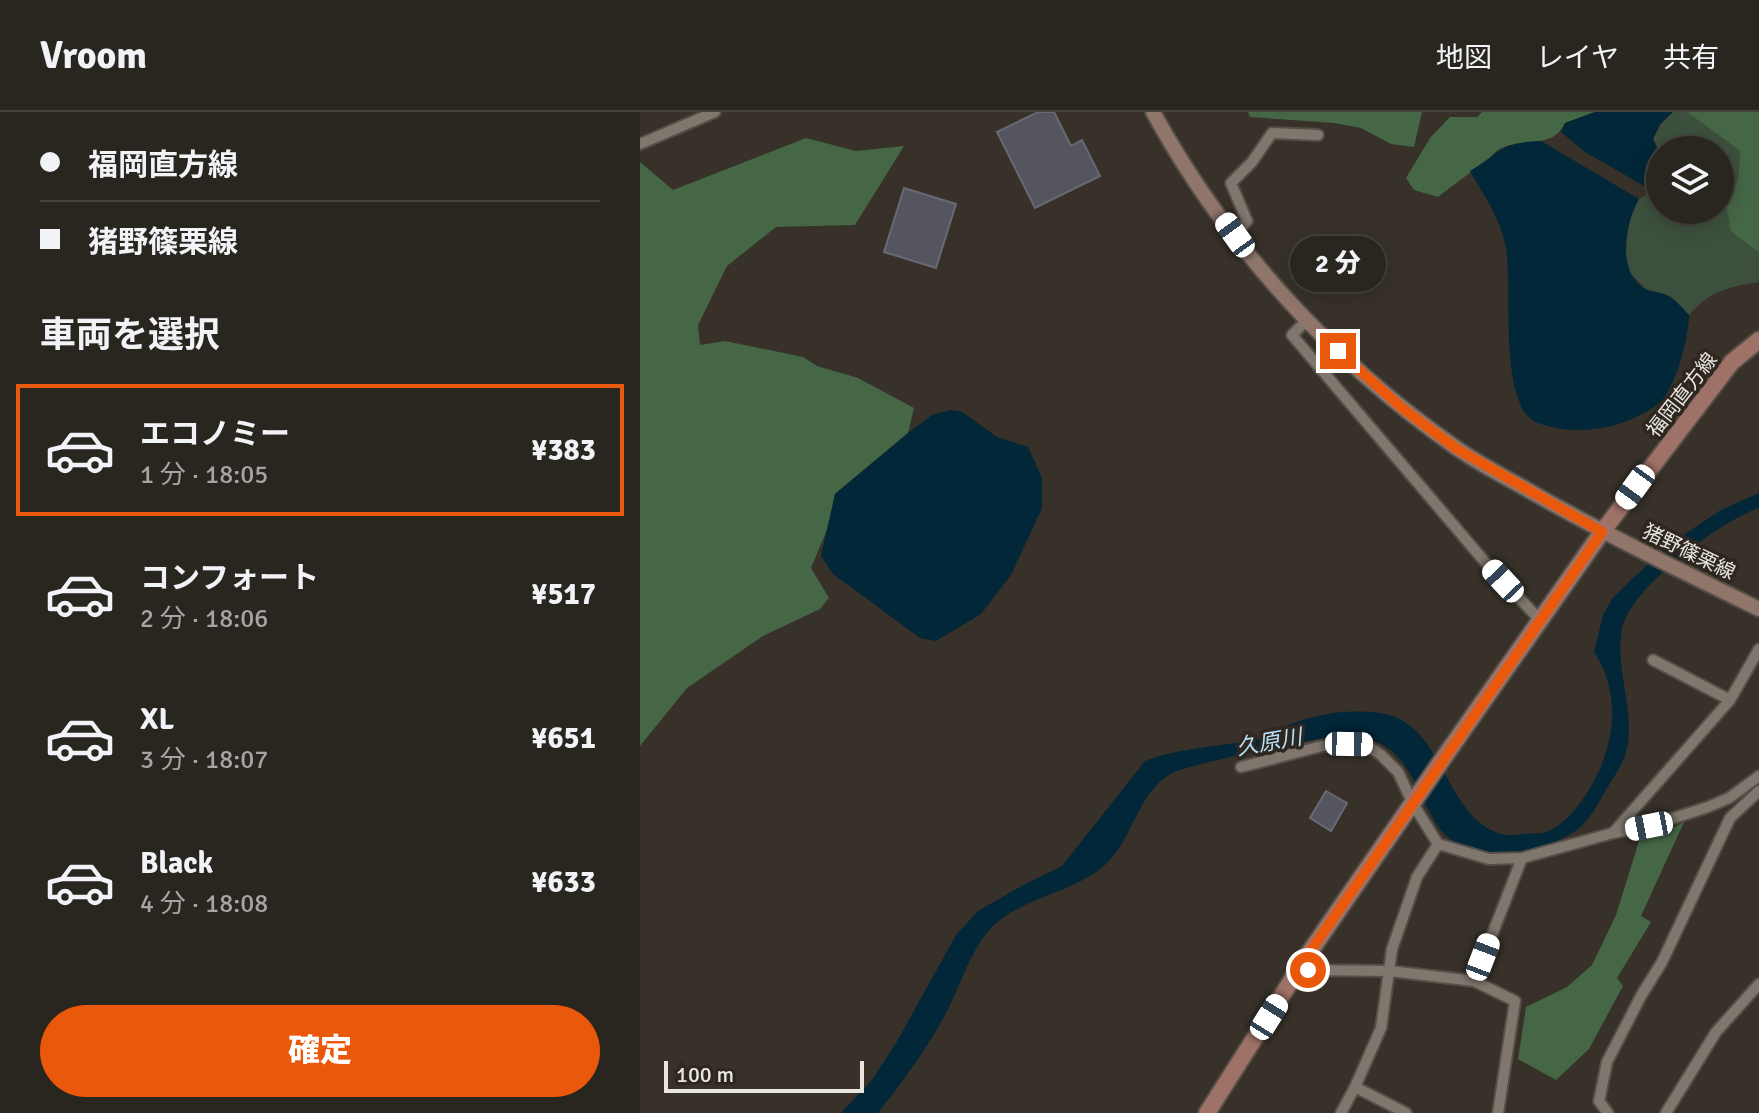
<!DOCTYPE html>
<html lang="ja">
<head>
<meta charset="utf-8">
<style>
	:root { --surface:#29251f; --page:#35312c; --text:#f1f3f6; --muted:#a5a5a4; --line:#45423d; --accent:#ea580c }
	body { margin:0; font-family:Signika,"Noto Sans JP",sans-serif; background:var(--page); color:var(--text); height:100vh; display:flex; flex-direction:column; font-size:30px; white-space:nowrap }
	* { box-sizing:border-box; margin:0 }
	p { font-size:26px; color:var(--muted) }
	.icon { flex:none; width:44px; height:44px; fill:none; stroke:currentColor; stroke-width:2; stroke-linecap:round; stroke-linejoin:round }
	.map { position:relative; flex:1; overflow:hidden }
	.panel { display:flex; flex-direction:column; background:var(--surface); width:640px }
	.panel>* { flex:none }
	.hud { display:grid; align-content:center; height:176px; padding:0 40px; background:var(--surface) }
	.buttons { position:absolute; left:1006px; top:24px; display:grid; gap:16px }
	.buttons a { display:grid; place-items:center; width:88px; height:88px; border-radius:50%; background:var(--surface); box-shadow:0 4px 20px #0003,0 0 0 2px var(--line); font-size:40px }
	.scale { position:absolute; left:24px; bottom:20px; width:200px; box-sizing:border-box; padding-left:8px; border:4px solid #e9e5e0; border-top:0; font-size:22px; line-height:28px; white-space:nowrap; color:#e9e5e0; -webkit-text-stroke:6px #2d271f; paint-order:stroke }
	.end { position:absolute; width:36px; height:36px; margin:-18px; border:10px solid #ea580c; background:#fff; box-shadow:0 0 0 4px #fff }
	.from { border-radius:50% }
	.bubble { position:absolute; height:56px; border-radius:28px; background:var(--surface); box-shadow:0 4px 20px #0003,0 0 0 2px var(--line); font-size:26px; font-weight:800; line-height:56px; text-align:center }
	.car { position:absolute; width:24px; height:48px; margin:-24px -12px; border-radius:10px; box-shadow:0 0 6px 2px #0007; background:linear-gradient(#fff 24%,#345 0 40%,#fff 0 76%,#345 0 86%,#fff 0) }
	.hud b { display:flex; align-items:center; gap:28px; height:76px; font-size:30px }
	.hud b+b { border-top:2px solid var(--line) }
	.hud i { width:20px; height:20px; background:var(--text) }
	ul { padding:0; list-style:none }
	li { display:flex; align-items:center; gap:24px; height:132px; margin:0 16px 12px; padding:0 24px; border:4px solid transparent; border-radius:0px }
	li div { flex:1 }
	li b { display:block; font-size:30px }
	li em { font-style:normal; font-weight:800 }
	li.on { border-color:var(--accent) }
	li>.icon { width:72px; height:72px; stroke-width:1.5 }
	h2 { padding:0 40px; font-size:36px; line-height:96px }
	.cta { display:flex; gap:16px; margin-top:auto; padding:16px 40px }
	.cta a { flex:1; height:92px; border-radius:48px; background:var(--accent); color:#fff; font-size:32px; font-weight:800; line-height:92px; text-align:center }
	header { display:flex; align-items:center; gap:48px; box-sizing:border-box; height:112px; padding:0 40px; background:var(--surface); border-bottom:2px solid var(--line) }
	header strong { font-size:38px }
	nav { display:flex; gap:44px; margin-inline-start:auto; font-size:28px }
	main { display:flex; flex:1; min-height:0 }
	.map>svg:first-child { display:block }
	.green { fill:#3d503d }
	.forest { fill:#456746 }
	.water { fill:#012738 }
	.building { fill:#54555f; stroke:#686973; stroke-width:2 }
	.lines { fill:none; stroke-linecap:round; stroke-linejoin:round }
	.minor-casing { stroke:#544e47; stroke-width:14 }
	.secondary-casing { stroke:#544e47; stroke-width:18 }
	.primary-casing { stroke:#544e47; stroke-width:20 }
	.minor { stroke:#7f776d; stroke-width:10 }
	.secondary { stroke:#8f756a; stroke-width:14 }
	.primary { stroke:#9f7267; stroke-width:16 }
	.route { stroke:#ea580c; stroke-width:10 }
	.labels { text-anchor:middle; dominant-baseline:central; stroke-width:7; stroke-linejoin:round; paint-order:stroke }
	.street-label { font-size:20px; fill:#e9e5e0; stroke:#2d271f }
	.water-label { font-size:22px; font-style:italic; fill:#b5e0fa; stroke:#2d271f }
</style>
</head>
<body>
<header>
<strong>Vroom</strong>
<nav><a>地図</a><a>レイヤ</a><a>共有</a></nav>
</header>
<main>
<section class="panel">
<div class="hud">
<b><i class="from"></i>福岡直方線</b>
<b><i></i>猪野篠栗線</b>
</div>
<h2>車両を選択</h2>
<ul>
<li class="on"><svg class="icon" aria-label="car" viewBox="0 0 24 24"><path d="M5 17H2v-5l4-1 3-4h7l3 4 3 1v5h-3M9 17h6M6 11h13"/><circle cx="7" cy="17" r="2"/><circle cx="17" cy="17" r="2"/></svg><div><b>エコノミー</b><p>1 分 · 18:05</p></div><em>¥383</em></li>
<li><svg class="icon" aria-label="car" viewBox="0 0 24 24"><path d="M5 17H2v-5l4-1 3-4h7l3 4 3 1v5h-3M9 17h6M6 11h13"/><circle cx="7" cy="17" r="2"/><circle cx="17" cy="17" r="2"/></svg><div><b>コンフォート</b><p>2 分 · 18:06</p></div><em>¥517</em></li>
<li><svg class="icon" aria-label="car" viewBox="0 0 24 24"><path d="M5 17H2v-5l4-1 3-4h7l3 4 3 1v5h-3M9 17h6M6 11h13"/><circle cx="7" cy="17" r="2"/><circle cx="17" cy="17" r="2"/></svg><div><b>XL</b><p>3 分 · 18:07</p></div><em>¥651</em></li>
<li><svg class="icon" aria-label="car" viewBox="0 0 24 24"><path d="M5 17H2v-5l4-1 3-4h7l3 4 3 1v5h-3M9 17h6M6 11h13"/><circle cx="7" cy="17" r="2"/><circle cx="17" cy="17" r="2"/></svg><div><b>Black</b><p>4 分 · 18:08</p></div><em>¥633</em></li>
</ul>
<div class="cta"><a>確定</a></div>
</section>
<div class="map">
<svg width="1119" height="1001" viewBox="0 0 1119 1001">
	<rect width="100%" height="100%" fill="#373129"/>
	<!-- green -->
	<path class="green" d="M 1033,0 L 1047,0 L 1100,39 L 1098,69 L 1085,89 L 1091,118 L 1119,141 L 1119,170 C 1088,175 1069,179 1049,203 L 1030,184 L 1006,177 L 990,161 L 986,143 L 989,105 L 999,87 L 1013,79 L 1020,55 L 1020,98 L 1080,98 L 1080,38 L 1020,40 L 1013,27 L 1021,12 Z"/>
	<!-- forest -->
	<path class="forest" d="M 608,0 L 782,0 L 774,35 L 751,32 L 721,16 L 694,11 L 610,5 Z
		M 842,0 L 955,0 L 925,11 C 914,36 885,27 864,35 C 855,38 851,46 844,51 C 828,62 813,73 798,85 L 774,78 L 766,66 L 790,26 L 810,5 L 837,5 Z
		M 1047,0 L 1119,0 L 1119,141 L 1091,119 L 1085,89 L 1098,69 L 1100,39 Z
		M 166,26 L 216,39 L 264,34 L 215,113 L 136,115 L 87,154 L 58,213 L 60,233 L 85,229 L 163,245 L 177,254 L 218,266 L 274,296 L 268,321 L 195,382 L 189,413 L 171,456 L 189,486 L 180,497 L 123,524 L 47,576 L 0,634 L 0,50 L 33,78 Z
		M 1044,710 L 1001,804 L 1011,810 L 977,866 L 983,874 L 949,937 L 916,968 L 878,947 L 886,895 L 927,875 L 952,853 L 976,803 L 1000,726 L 1023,721 Z"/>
	<!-- water -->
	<path class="water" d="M 955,0 L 1033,0 L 1020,12 L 1013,27 C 1024,48 1019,57 1013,79 L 945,40 L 921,20 L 925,11 Z
		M 901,29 L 999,87 C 985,112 975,161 1007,178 C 1013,180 1020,180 1026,183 C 1035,186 1042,196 1049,203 C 1049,225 1035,280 1017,293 C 991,311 963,319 931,318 C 920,317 900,314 891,307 C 860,282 872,175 866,136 C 861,107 844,84 830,59 C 862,40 859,30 901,29 Z
		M 310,298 L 322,300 L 357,325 L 388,335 L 402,366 L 402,396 L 371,463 L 341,502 L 296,529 L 280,526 L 193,462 L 181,444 L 195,382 L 268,321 L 292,303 Z
		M 1119,381 L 1119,396 C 1080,409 990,476 982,517 C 975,555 993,594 988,631 C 986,648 974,665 965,679 C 958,692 950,708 938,717 C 905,742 830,755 801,718 C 782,694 774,653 746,635 C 739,630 724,624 715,623 C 700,620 546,653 532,661 C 496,682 494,726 466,752 C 434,781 386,784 354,813 C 331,835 321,873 306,901 C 287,937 263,969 238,1001 L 201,1001 L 232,968 L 256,931 L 316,823 L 338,799 L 385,772 L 422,754 L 505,649 C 541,635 580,635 618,627 C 629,624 639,616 651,612 C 680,601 709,597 740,601 C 807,610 802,709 865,723 C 870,724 878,722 883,722 C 890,721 901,722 907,720 C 922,713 934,700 943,687 C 973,644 985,587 954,540 L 963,503 L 972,487 L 992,467 L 1030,432 L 1081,398 Z"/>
	<!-- building -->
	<path class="building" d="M 398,0 L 414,0 L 431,34 L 442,28 L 460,64 L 395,96 L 357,20 Z
		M 264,76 L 316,92 L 296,156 L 244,140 Z
		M 686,679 L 707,691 L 691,719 L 670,706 Z"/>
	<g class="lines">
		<defs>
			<path id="minor" d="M 0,32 L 75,0
				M 595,123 L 607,109 L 591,71 L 612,50 L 632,21 L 678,23
				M 667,208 L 652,223 L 845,450 L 900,508
				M 1013,548 L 1090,588
				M 601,655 L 682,634 L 725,632 L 741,643 L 758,660 L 773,692 L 798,732 L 849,747 L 882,746 L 973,721 L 1009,714 L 1068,695 L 1089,686 L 1119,664
				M 973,721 L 1090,588 L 1119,537
				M 661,854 L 668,858 L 750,859 L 834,869 L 875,889 L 858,1001
				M 834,869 L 882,746
				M 715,975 L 766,1001
				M 701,1001 L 715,975 L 741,916 L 752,837 L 777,765 L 798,732
				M 968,1001 L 959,989 L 967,950 L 1001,884 L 1022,850 L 1090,706 L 1119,679
				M 1026,1001 L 1076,920 L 1119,872"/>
			<path id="secondary" d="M 513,0 C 585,132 692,249 815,335 C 839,352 867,366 893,381 C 967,423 1043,460 1119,497"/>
			<path id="primary" d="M 567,1001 L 667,844 L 807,641 L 962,420 L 1092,250 L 1119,228"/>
		</defs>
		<!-- minor casing -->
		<use href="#minor" class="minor-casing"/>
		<!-- secondary casing -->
		<use href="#secondary" class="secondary-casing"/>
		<!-- primary casing -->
		<use href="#primary" class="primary-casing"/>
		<!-- minor -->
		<use href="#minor" class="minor"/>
		<!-- secondary -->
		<use href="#secondary" class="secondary"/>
		<!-- primary -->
		<use href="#primary" class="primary"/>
	</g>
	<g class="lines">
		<!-- route -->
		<path class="route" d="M 668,858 L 661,854 L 667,844 L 962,420 L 817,337 L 762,296 L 698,239"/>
	</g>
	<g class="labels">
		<!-- street labels -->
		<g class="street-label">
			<text transform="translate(1042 283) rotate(-52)">福岡直方線</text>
			<text transform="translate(1049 440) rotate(26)">猪野篠栗線</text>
		</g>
		<!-- water labels -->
		<g class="water-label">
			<text transform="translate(629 630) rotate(-10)">久原川</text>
		</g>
	</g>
</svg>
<div class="buttons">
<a><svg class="icon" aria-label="layers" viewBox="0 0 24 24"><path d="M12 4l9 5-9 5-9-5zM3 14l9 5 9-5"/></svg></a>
</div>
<div class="scale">100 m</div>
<i class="end from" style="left:668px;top:858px"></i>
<i class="end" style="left:698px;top:239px"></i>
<div class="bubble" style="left:650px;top:124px;width:96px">2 分</div>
<i class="car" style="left:595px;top:123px;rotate:324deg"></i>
<i class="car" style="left:995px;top:375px;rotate:216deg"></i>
<i class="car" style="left:863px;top:469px;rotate:317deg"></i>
<i class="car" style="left:709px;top:632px;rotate:91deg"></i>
<i class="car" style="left:1009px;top:714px;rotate:259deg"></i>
<i class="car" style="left:843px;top:845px;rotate:21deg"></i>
<i class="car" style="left:629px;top:905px;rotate:32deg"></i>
</div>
</main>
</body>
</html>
